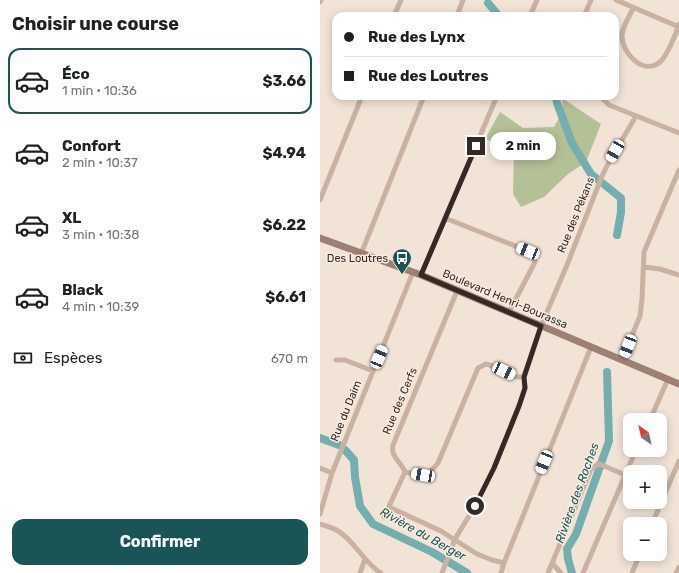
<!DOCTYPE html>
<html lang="fr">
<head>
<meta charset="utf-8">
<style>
	:root { --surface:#fff; --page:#f2f2f2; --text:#202124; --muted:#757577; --line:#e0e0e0; --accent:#195556 }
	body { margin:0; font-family:Rubik,sans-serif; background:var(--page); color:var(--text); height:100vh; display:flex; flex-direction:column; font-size:15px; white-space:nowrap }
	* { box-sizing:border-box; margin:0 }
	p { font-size:13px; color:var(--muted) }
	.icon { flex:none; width:22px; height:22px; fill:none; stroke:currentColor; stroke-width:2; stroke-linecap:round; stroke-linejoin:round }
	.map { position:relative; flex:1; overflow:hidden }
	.panel { display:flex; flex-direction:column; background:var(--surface); width:320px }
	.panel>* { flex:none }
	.guide { position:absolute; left:12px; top:12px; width:287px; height:88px; border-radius:12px; box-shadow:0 2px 10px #0003; display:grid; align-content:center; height:88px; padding:0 12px; background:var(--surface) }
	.needle { width:26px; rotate:326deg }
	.buttons { position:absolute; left:303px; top:413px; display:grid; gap:8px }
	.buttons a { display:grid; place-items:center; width:44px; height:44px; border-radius:8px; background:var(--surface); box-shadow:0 2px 10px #0003; font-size:20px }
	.end { position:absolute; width:18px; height:18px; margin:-9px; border:5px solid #342925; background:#fff; box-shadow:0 0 0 2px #fff }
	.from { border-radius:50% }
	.bubble { position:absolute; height:28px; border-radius:12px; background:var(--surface); box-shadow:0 2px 10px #0003; font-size:13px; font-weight:700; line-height:28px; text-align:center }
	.car { position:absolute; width:12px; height:24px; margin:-12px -6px; border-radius:5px; box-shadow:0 0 3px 1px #0007; background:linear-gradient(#fff 24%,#345 0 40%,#fff 0 76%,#345 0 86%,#fff 0) }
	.guide b { display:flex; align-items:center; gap:14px; height:38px; font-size:15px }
	.guide b+b { border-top:1px solid var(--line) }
	.guide i { width:10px; height:10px; background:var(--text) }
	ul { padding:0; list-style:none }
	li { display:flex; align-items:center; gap:12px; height:66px; margin:0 8px 6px; padding:0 4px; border:2px solid transparent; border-radius:12px }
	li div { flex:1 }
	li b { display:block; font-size:15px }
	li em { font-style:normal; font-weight:700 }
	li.on { border-color:var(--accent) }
	li>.icon { width:36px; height:36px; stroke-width:1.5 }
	h2 { padding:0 12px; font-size:18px; line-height:48px }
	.pay { display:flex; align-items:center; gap:10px; height:44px; padding:0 12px; font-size:15px }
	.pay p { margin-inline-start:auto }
	.primary-button { display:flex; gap:8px; margin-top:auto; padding:8px 12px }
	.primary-button a { flex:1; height:46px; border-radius:12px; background:var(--accent); color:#fff; font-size:16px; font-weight:700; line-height:46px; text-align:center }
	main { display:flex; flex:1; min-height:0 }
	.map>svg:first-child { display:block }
	.green { fill:#b4c096 }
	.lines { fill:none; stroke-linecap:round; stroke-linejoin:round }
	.river { stroke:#74afaf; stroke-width:8 }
	.street { stroke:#c9b2a2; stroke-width:5 }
	.secondary { stroke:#9d8073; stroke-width:7 }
	.route { stroke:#342925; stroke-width:5 }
	.labels { text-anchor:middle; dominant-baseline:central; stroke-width:3; stroke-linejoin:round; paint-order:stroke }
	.street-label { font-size:11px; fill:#342925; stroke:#f9ede2 }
	.poi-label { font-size:11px; fill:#342925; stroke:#f9ede2; text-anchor:end }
	.water-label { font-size:12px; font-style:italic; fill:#195556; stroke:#f9ede2 }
</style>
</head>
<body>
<main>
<section class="panel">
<h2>Choisir une course</h2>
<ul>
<li class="on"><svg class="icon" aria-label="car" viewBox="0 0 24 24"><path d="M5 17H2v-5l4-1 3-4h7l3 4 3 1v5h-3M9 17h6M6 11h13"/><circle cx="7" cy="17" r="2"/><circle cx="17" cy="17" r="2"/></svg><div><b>Éco</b><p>1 min · 10:36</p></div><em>$3.66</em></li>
<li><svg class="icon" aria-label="car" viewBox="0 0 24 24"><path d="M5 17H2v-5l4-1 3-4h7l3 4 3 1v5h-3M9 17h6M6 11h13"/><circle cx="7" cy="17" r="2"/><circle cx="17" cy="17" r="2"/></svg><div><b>Confort</b><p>2 min · 10:37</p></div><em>$4.94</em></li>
<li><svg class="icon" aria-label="car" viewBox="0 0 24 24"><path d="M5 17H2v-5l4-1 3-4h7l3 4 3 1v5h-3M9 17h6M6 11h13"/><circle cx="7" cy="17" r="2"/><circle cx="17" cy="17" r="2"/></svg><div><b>XL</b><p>3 min · 10:38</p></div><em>$6.22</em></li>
<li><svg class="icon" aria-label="car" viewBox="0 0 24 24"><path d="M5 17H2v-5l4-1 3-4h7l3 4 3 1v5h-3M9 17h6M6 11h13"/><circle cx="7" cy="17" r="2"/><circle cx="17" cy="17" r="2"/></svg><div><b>Black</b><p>4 min · 10:39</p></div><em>$6.61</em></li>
</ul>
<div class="pay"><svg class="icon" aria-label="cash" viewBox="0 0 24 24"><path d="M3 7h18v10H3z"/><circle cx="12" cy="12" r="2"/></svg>Espèces<p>670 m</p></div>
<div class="primary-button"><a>Confirmer</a></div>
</section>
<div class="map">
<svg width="359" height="573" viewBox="0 0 359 573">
	<rect width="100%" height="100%" fill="#f1e3d6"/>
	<!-- green -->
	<path class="green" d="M 242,98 L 281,124 L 266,162 L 248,174 L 224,197 L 201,207 L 193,194 L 194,150 L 165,139 L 180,112 L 203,128 L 234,127 L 243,111 Z"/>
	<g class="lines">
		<!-- river -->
		<path class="river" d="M 168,3 L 179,16
			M 236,96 L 237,103 L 252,143 L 271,174 L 301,198 L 301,212 L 297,235
			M 0,438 L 19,445
			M 25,450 L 34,460 L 35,477 L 40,506 L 53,524 L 112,552 L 147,573
			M 252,573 L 248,559 L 247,549 L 256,534 L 289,441 L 287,372"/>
		<!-- street -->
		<path class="street" d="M 296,0 L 359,27
			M 0,2 L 1,0
			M 313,8 C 310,16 302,27 302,36 C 302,53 323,76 340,62 C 347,56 356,34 359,24
			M 74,16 L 81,0
			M 137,16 L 143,0
			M 210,16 L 217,0
			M 264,16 L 271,0
			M 280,96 L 289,105 L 359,133
			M 0,200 L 42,96
			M 125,218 L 208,251 L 213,255 L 215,262 L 189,312
			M 41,254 L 104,96
			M 324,267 L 340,269 L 359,275
			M 101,275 L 177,96
			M 16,360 L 25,360 L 53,371
			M 302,360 L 320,316 L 322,299 L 324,252 L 359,170
			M 330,420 L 348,379
			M 0,468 L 12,473
			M 85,472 C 102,475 106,478 118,463 L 158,368 L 166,364 L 170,365 L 197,377 L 204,377
			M 69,507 L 121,531 L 157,554 L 172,560 L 184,563
			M 0,514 L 12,473 L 93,272
			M 64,517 L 85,472 C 81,462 70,456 73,445 L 137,291
			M 0,524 C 6,526 13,528 18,531 C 35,541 44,563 61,573
			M 332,524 L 359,461
			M 232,563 L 241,573
			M 40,573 L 45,559
			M 122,573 L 135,539 L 155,506 L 174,468 L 199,406 L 205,388 L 204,377 L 221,326 L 247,265 L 282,176 L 289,162 L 316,116
			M 181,573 L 184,563 L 271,347
			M 228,573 L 271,469 L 278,464 L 282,465 L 305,475
			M 263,573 L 316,450
			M 312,573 L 320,554
			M 356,573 L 359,567"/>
		<!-- secondary -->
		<path class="secondary" d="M 0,238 L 101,275 L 359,384"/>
	</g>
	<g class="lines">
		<!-- route -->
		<path class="route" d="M 155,506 L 174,468 L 199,406 L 205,388 L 204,377 L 221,326 L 101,275 L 156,146"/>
	</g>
	<!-- icons -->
	<defs>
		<symbol id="bus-pin" viewBox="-11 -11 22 30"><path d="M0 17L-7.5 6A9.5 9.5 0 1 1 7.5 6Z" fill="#195556" stroke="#f9ede2"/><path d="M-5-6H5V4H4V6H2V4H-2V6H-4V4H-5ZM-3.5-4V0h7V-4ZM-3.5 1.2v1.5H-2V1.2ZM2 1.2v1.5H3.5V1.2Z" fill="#fff"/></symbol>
	</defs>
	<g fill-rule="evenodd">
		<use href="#bus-pin" x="71" y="247" width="22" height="30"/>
	</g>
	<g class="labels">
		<!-- street labels -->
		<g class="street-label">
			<text transform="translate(256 215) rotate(-68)">Rue des Pékans</text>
			<text transform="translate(185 299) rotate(23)">Boulevard Henri-Bourassa</text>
			<text transform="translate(80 401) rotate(-67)">Rue des Cerfs</text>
			<text transform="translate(26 411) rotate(-68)">Rue du Daim</text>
		</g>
		<!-- poi labels -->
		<g class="poi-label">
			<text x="68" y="258">Des Loutres</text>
		</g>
		<!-- water labels -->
		<g class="water-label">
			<text transform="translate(257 493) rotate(-70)">Rivière des Roches</text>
			<text transform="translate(103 534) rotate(29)">Rivière du Berger</text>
		</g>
	</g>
</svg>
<div class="buttons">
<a><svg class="needle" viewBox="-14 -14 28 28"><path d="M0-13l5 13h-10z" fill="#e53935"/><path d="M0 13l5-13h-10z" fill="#757577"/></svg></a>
<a>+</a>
<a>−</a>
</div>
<i class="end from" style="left:155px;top:506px"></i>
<i class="end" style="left:156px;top:146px"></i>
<div class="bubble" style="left:170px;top:132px;width:66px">2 min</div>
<i class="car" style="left:295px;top:151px;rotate:210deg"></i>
<i class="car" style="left:208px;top:251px;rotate:292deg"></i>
<i class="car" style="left:308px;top:346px;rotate:201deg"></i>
<i class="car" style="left:59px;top:357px;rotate:22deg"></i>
<i class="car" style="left:184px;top:371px;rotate:115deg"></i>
<i class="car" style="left:224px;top:462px;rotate:202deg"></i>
<i class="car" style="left:103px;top:475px;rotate:280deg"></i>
<div class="guide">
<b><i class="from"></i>Rue des Lynx</b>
<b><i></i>Rue des Loutres</b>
</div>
</div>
</main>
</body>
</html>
